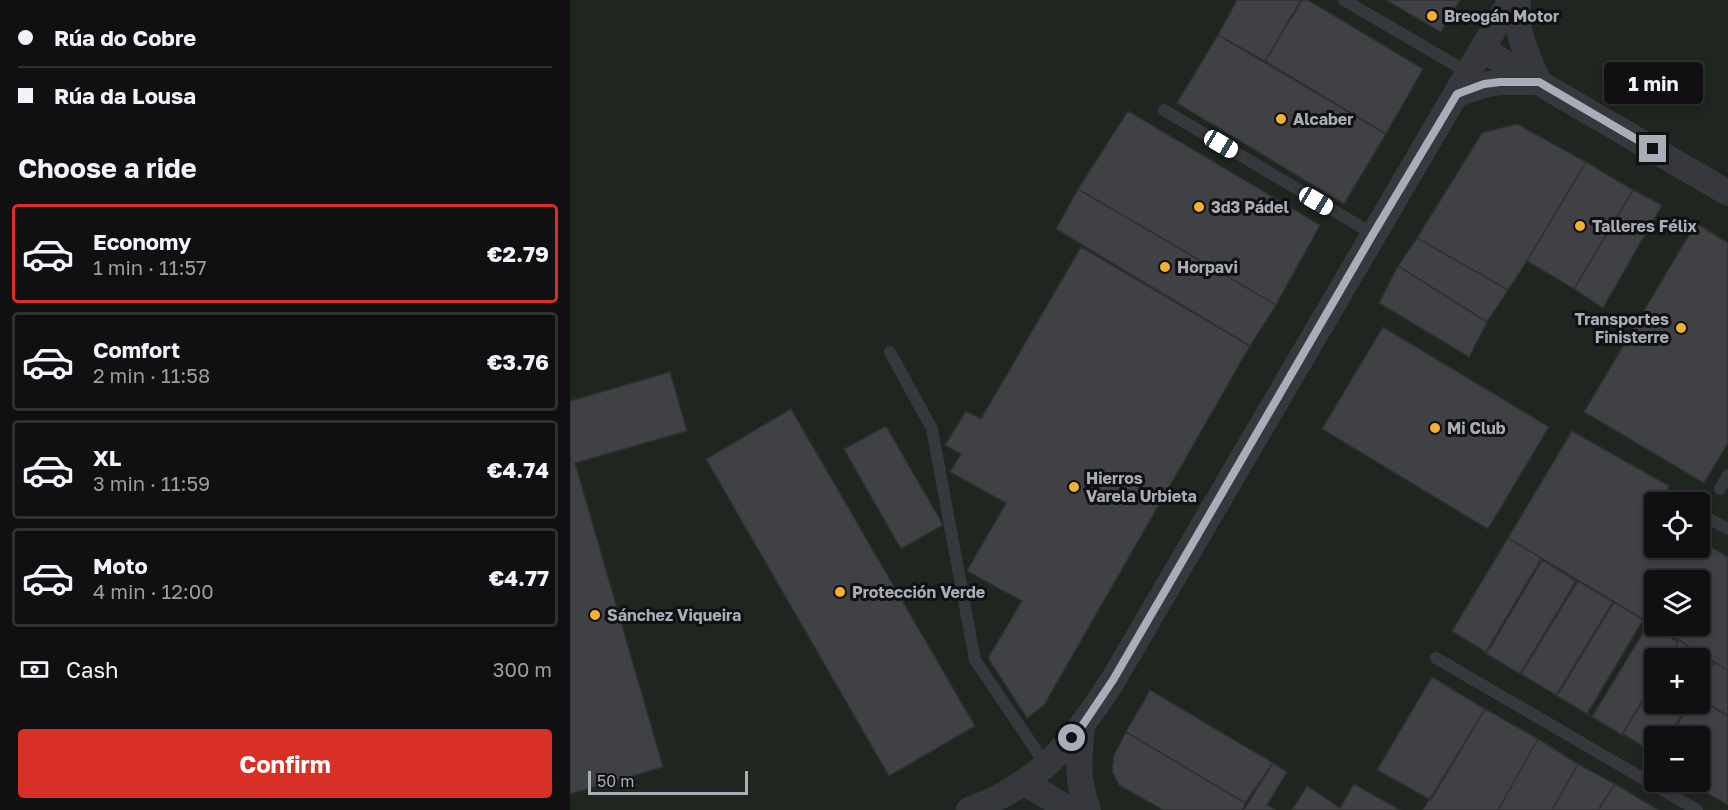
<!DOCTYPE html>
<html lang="en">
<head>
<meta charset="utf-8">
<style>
	:root { --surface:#101012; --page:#1e1e20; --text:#f1f3f6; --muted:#9c9d9f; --line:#303032; --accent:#d93025 }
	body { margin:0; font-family:"Golos Text",sans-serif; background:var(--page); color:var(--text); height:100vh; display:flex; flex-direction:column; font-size:22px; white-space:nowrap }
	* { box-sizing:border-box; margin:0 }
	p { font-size:20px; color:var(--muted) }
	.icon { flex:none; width:33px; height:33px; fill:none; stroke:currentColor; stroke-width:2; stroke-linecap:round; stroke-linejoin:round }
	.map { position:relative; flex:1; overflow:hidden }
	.side { display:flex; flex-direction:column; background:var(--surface); width:570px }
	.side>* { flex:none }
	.top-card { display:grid; align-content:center; height:132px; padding:0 18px; background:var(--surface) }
	.controls { position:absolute; left:1074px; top:492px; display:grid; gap:12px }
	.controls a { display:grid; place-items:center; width:66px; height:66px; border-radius:6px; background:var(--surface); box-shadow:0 3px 9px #0003,0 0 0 2px var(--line); font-size:30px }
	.scale { position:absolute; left:18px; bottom:15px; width:160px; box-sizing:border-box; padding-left:6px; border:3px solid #a8adb8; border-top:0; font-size:16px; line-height:21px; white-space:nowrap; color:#a8adb8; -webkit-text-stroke:4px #111113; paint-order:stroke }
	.end { position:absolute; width:27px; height:27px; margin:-14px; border:8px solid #a8adb8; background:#111; box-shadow:0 0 0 3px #111 }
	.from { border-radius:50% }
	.bubble { position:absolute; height:42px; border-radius:6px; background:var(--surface); box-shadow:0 3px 9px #0003,0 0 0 2px var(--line); font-size:20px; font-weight:700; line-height:42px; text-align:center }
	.car { position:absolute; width:18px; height:36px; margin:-18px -9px; border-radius:8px; box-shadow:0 0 4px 2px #0007; background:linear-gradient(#fff 24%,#345 0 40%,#fff 0 76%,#345 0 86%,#fff 0) }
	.top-card b { display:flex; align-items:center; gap:21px; height:57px; font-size:22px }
	.top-card b+b { border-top:2px solid var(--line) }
	.top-card i { width:15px; height:15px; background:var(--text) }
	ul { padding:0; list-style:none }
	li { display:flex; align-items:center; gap:18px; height:99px; margin:0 12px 9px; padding:0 6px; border:3px solid var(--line); border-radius:6px }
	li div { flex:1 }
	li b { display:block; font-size:22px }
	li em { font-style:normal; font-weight:700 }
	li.on { border-color:var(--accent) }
	li>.icon { width:54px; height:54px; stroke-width:1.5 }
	h2 { padding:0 18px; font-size:27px; line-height:72px }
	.pay { display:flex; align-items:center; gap:15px; height:66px; padding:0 18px; font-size:22px }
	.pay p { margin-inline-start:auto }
	.cta { display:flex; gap:12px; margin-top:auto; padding:12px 18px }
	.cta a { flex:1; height:69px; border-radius:6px; background:var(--accent); color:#fff; font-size:24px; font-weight:700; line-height:69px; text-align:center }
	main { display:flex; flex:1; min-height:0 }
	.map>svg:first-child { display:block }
	.green { fill:#1e261f; fill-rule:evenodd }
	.building { fill:#404145; stroke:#303034; stroke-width:1.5; fill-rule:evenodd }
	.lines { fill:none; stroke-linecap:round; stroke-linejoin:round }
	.service { stroke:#37383d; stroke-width:12 }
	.minor { stroke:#37383d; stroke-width:26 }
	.route { stroke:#a8adb8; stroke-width:8 }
	.poi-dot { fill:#f2b134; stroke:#111113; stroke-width:2 }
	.labels { text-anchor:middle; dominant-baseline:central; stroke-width:6; stroke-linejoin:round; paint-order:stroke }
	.poi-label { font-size:16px; font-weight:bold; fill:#a8adb8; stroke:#111113; text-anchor:start }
</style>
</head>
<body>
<main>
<section class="side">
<div class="top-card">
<b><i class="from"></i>Rúa do Cobre</b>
<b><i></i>Rúa da Lousa</b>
</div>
<h2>Choose a ride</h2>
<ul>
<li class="on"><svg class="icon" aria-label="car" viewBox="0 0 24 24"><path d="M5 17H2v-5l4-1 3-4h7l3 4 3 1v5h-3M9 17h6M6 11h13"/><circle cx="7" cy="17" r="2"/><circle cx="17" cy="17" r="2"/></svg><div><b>Economy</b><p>1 min · 11:57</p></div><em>€2.79</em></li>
<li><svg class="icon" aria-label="car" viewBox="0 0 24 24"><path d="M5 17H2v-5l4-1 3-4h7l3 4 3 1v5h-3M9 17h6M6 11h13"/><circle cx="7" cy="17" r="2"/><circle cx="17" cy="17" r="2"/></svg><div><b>Comfort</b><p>2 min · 11:58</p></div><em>€3.76</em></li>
<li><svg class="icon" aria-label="car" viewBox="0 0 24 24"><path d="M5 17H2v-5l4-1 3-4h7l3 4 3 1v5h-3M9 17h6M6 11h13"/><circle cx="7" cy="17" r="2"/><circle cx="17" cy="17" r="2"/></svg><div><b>XL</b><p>3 min · 11:59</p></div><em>€4.74</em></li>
<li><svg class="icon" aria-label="car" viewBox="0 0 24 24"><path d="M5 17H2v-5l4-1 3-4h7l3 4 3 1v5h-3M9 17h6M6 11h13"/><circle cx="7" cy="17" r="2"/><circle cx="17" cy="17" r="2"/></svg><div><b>Moto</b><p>4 min · 12:00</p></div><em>€4.77</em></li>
</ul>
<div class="pay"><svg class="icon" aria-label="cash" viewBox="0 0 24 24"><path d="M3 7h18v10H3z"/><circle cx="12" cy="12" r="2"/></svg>Cash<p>300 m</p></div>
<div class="cta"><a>Confirm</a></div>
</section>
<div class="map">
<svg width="1158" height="810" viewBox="0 0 1158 810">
	<rect width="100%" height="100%" fill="#161618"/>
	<!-- green -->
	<path class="green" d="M 0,0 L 1158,0 L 1158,810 L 0,810 ZM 1084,502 L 1130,502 L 1130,548 L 1084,548 ZM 1084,580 L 1130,580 L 1130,626 L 1084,626 ZM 1084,658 L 1130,658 L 1130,704 L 1084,704 ZM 1084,736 L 1130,736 L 1130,782 L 1084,782 Z"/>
	<!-- building -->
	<path class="building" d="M 667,0 L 731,0 L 695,61 L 648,35 Z
		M 732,0 L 738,0 L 853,69 L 816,134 L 695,61 Z
		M 816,0 L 890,0 L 871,32 Z
		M 648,35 L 816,134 L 774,204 L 607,103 Z
		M 558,111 L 750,225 L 706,305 L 508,189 Z
		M 947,124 L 1016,162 L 957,261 L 938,290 L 847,238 L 912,133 Z
		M 1016,162 L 1063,190 L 1004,289 L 957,261 Z
		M 508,189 L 706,305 L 680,346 L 486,229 Z
		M 1063,190 L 1092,205 L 1033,308 L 1004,289 Z
		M 1126,223 L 1158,243 L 1158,443 L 1134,483 L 1014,412 Z
		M 847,238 L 938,290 L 917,322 L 828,266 Z
		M 511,247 L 680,346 L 474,705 L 457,718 L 418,658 L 452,601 L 397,571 L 436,503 L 380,472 L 391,454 L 375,445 L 396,411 L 411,419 Z
		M 828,266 L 917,322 L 899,357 L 809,303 Z
		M 813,327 L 979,427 L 918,529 L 752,429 Z
		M 100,372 L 117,431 L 5,463 L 93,767 L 0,794 L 0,401 Z
		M 221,409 L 405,726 L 319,776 L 136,459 Z
		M 316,426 L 373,525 L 331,549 L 274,449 Z
		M 1002,431 L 1099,486 L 1091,502 L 1084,502 L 1084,548 L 1130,548 L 1130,541 L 1158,557 L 1158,670 L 938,538 ZM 1084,580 L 1130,580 L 1130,626 L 1084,626 Z
		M 938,538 L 973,559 L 917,653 L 882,631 Z
		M 971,559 L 1006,581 L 950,674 L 915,653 Z
		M 1008,581 L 1043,602 L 986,695 L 951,674 Z
		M 1044,602 L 1079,623 L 1022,717 L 987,696 Z
		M 1073,620 L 1108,642 L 1098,658 L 1084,658 L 1084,681 L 1052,735 L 1017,714 Z
		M 1109,640 L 1144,662 L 1130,686 L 1130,658 L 1098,658 Z
		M 1144,662 L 1158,670 L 1158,716 L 1130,699 L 1130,686 Z
		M 862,677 L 915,709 L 861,800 L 807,770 Z
		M 1084,682 L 1084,704 L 1119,704 L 1099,736 L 1084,736 L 1084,753 L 1053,734 Z
		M 580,690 L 703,763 L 675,803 L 556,732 Z
		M 1130,699 L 1158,716 L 1158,805 L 1118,782 L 1130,782 L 1130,736 L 1101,736 L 1119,704 L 1130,704 Z
		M 915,709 L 968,739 L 928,810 L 853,810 Z
		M 556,732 L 675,803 L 672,810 L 593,810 L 549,785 L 542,771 L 544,755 Z
		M 968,739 L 1008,764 L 982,810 L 928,810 Z
		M 703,763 L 717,772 L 697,805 L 705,810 L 674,810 Z
		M 1008,764 L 1045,784 L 1028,810 L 982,810 Z
		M 784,784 L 830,810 L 769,810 Z
		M 1045,784 L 1088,810 L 1028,810 Z
		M 737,786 L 770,808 L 769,810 L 722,810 Z"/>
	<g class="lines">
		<!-- service -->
		<path class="service" d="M 774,0 L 899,73
			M 594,110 L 803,234
			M 320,352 L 362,429 L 405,660 L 476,765
			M 1150,489 L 1158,475
			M 1130,514 L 1158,529
			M 866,658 L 1127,810"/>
		<!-- minor -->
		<path class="minor" d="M 913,50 L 1158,193
			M 887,94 L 914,85 L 930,82 L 969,82 C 956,53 945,33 948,0
			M 512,726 C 509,759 506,778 518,810
			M 455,783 L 500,810
			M 399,810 C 469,785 504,741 543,680 L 941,0"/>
	</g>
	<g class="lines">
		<!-- route -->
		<path class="route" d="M 502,738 L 512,726 L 543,680 L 803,234 L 887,94 L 914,84 L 930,82 L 969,82 L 1083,149"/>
	</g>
	<!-- markers -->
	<g class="poi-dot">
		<circle cx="862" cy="16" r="6"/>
		<circle cx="711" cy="119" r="6"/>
		<circle cx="629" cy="207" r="6"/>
		<circle cx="1010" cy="226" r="6"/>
		<circle cx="595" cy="267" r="6"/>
		<circle cx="1111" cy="328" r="6"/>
		<circle cx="865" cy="428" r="6"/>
		<circle cx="504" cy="487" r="6"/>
		<circle cx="270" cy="592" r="6"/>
		<circle cx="25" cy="615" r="6"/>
	</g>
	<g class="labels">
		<!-- poi labels -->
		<g class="poi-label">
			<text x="874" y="16">Breogán Motor</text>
			<text x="723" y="119">Alcaber</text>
			<text x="641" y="207">3d3 Pádel</text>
			<text x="1022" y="226">Talleres Félix</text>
			<text x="607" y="267">Horpavi</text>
			<text x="1099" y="319" text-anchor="end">Transportes<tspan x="1099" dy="18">Finisterre</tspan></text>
			<text x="877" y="428">Mi Club</text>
			<text x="516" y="478">Hierros<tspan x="516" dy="18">Varela Urbieta</tspan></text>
			<text x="282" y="592">Protección Verde</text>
			<text x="37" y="615">Sánchez Viqueira</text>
		</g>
	</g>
</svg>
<div class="controls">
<a><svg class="icon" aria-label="locate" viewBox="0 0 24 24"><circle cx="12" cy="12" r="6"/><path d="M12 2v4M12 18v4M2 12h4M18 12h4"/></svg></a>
<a><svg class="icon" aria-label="layers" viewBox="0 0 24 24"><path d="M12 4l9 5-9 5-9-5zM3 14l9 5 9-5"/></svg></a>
<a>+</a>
<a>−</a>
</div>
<div class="scale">50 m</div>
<i class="end from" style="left:502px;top:738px"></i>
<i class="end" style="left:1083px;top:149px"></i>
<div class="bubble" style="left:1034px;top:62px;width:99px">1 min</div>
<i class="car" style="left:651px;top:144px;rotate:121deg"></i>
<i class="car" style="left:746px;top:201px;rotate:121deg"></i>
</div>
</main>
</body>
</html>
